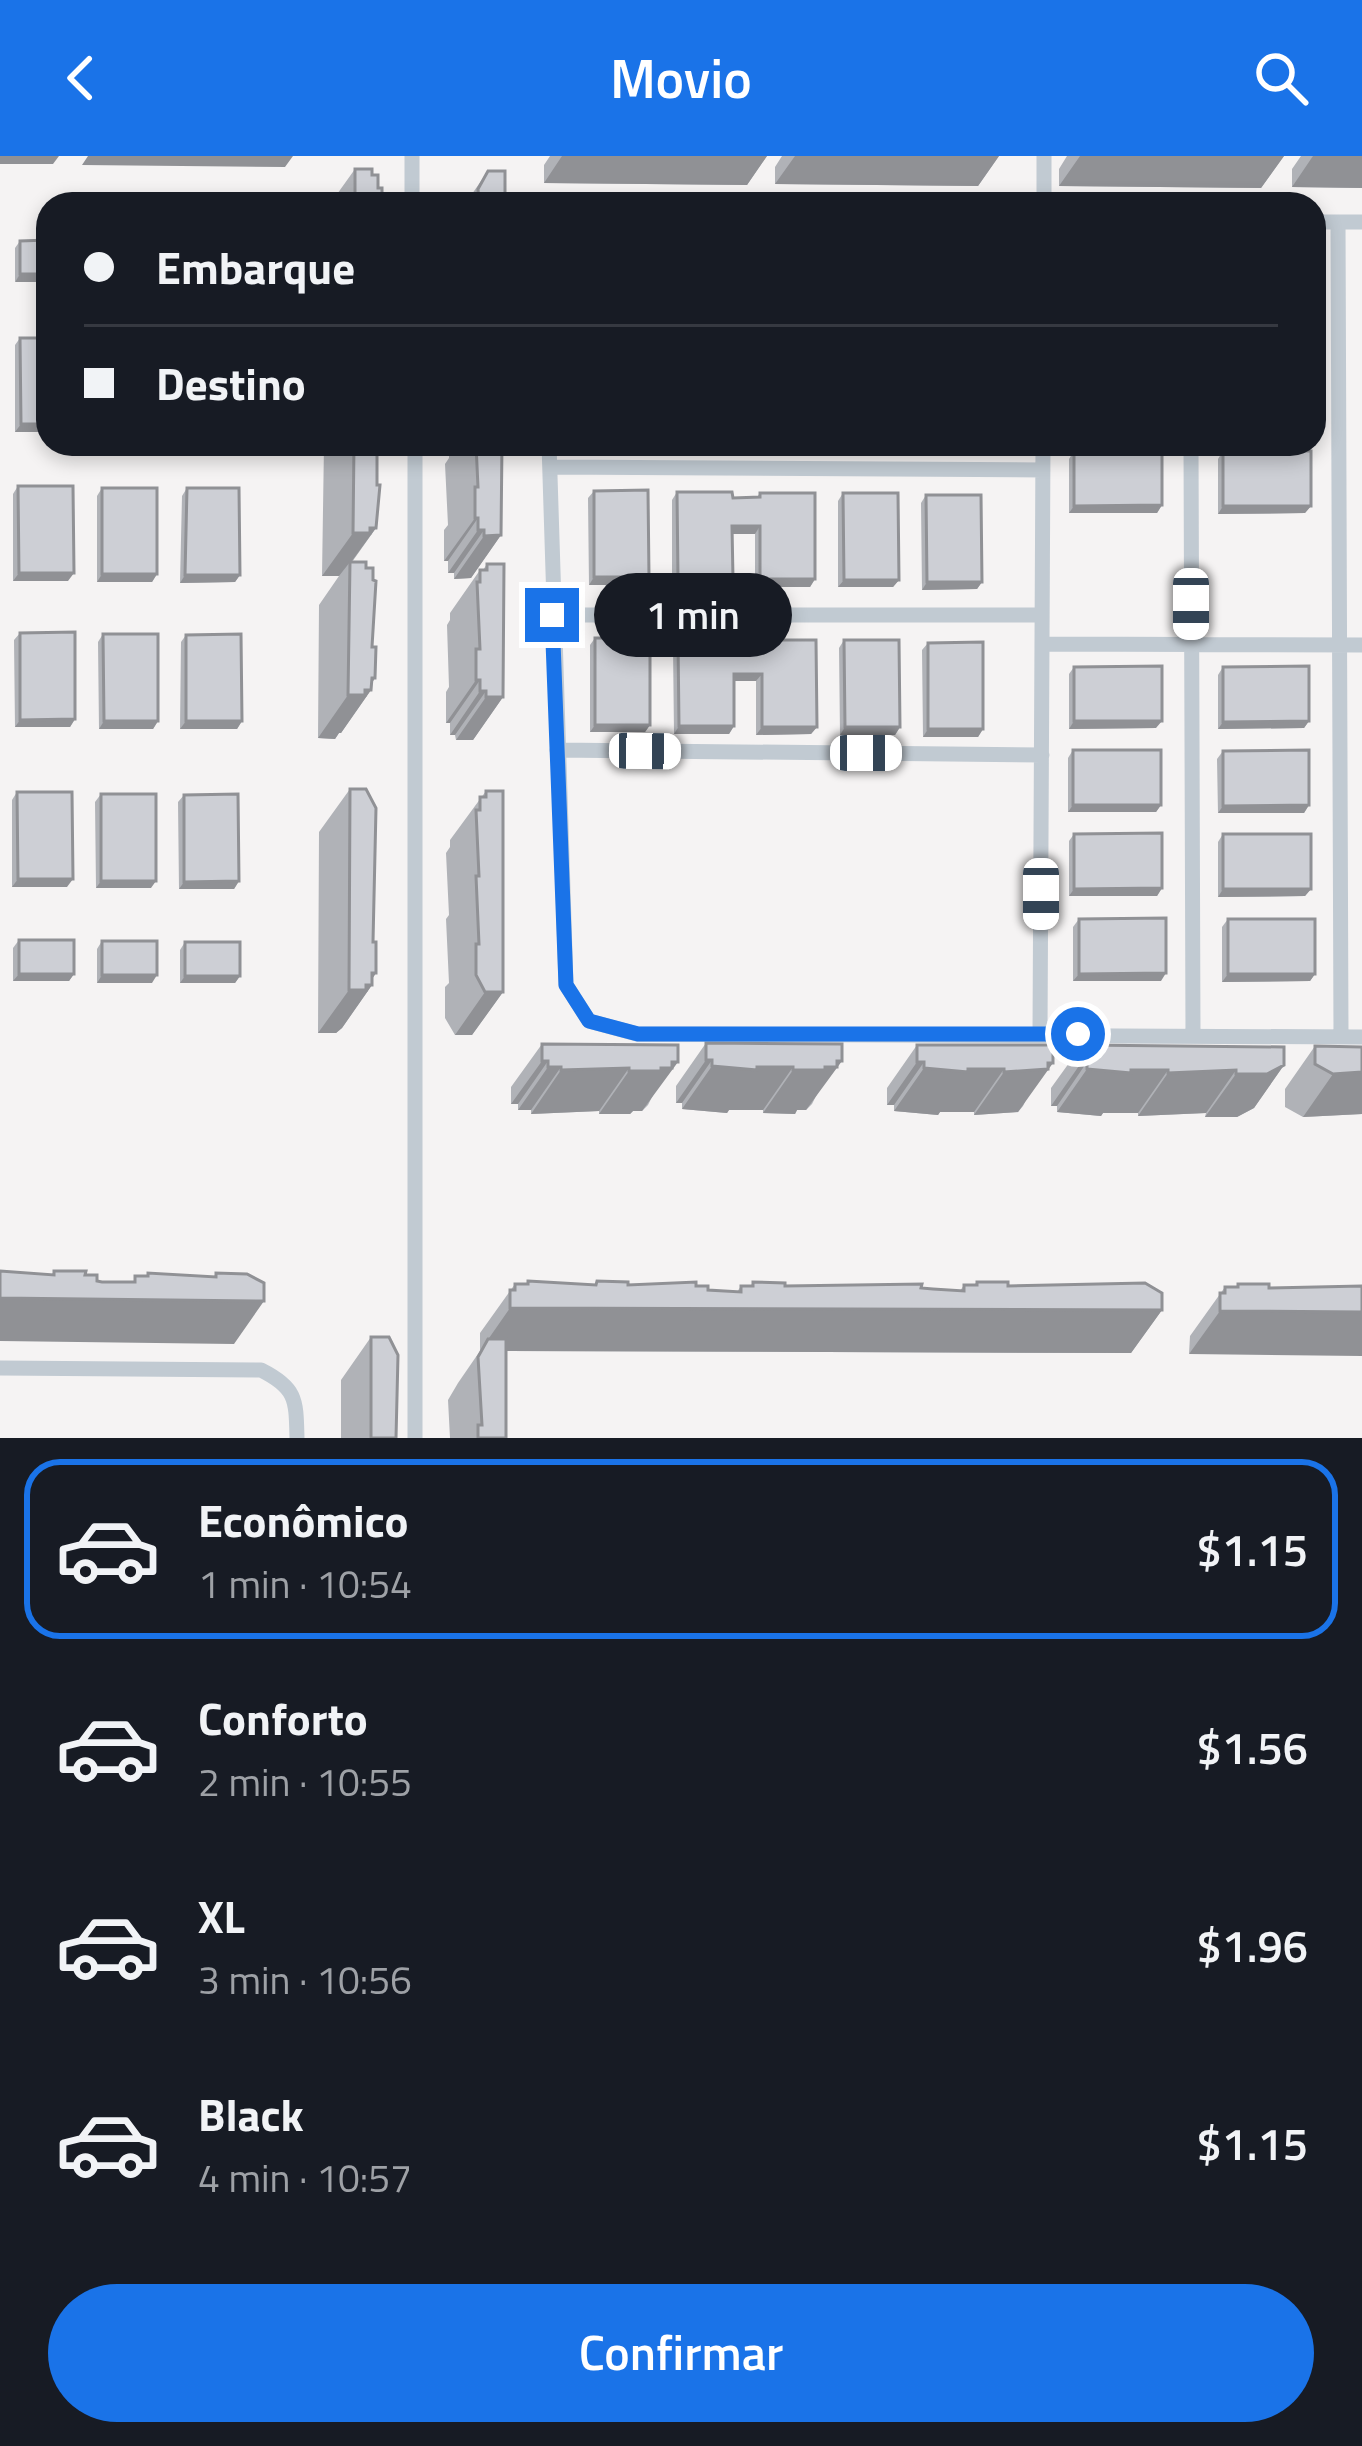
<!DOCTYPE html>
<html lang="pt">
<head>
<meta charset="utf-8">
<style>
	:root { --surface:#171b24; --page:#20242c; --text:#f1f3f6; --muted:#9ea1a6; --line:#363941; --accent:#1a73e8 }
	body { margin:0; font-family:"Titillium Web",sans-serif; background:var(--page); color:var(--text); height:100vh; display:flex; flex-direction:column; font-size:45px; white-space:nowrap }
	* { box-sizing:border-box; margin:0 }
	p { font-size:39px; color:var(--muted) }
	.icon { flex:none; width:66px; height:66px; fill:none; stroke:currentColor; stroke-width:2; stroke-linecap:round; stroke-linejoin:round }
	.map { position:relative; height:1282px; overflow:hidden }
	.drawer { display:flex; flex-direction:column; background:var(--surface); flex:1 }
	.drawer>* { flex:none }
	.banner { position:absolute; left:36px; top:36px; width:1290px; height:264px; border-radius:36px; box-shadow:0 6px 18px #0003; display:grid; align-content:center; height:264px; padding:0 48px; background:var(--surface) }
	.end { position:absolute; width:54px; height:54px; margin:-27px; border:15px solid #1a73e8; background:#fff; box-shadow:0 0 0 6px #fff }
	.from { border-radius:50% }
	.bubble { position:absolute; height:84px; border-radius:42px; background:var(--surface); box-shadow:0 6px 18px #0003; font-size:39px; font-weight:600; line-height:84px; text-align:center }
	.car { position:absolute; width:36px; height:72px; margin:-36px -18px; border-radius:15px; box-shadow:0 0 9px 3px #0007; background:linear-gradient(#fff 24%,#345 0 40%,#fff 0 76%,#345 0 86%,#fff 0) }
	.banner b { display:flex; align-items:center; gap:42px; height:114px; font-size:45px }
	.banner b+b { border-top:3px solid var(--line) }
	.banner i { width:30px; height:30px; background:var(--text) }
	ul { padding:21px 0 0; list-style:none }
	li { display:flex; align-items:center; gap:36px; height:180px; margin:0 24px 18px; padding:0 24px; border:6px solid transparent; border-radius:36px }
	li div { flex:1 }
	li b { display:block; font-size:45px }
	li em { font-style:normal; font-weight:600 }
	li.active { border-color:var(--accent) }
	li>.icon { width:108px; height:108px; stroke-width:1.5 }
	.primary-button { display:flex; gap:24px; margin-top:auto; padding:24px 48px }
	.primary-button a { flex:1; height:138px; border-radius:72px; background:var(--accent); color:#fff; font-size:48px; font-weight:600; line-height:138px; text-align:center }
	header { display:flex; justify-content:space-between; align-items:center; height:156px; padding:0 48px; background:var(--accent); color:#fff; font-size:54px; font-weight:600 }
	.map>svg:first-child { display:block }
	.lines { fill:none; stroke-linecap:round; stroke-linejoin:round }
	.minor { stroke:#c1cad2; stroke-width:15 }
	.wall { fill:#b0b2b7 }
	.shaded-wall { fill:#909195 }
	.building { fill:#cdcfd5; stroke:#909195; stroke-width:3 }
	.route { stroke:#1a73e8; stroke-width:15 }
</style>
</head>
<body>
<header><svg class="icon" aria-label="back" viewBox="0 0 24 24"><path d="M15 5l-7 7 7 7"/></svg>Movio<svg class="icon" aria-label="search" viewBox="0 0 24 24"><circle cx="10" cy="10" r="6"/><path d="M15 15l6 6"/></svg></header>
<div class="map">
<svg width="1362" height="1282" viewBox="0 0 1362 1282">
	<rect width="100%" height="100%" fill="#f5f3f3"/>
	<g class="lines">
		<!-- minor -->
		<path class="minor" d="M 412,0 L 412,48
			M 1044,48 L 1044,0
			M 1314,66 L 1362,66
			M 1338,66 L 1341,881
			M 415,288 L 415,1282
			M 549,288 L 566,829 L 589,865 L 637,878 L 1362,881
			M 1191,288 L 1193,879
			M 550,311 L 1043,314
			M 552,459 L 1042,459
			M 1042,488 L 1362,489
			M 557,594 L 1042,599
			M 1040,877 L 1043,288
			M 0,1212 L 261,1214 C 297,1232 296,1244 297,1282"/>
	</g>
	<!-- wall -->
	<path class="wall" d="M 550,0 L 767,0 L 747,29 L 544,27 L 544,9 Z
		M 782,0 L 999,0 L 978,30 L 775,28 L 775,11 Z
		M 1067,0 L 1284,0 L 1261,32 L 1059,30 L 1059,13 Z
		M 1301,0 L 1362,0 L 1362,32 L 1292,31 L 1292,13 Z
		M 355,13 L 372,19 L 378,32 L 382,48 L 330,48 Z
		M 488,15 L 505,48 L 465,48 Z
		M 48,84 L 15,126 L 15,92 L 20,85 Z
		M 20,182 L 48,276 L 15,276 L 15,189 Z
		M 324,288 L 380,288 L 377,298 L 376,372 L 352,406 L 372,491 L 375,522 L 372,527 L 371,534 L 341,577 L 339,577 L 335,583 L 318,582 L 319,449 L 339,420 L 322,420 Z
		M 454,288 L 502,288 L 501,379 L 471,422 L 454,423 L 454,417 L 448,417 L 448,405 L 444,405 L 444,374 L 448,369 L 445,308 L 449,302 L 449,295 Z
		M 1074,295 L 1162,349 L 1157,357 L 1069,357 L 1069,303 Z
		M 1223,295 L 1311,350 L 1305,357 L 1218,358 L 1218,303 Z
		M 18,330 L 68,425 L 13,425 L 13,338 Z
		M 102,332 L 157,418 L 152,426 L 97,426 L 97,340 Z
		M 187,332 L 240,419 L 235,426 L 180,427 L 182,340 Z
		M 594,335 L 649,421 L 644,429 L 589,429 L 588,342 Z
		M 677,336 L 733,342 L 757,341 L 760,337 L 815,423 L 810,431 L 755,431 L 755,378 L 732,378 L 733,423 L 728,430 L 672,431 L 672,344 Z
		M 843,337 L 899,424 L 893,431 L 838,431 L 838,345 Z
		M 926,339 L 982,426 L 977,433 L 922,434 L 921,347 Z
		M 487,408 L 503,541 L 473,584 L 456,584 L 455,579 L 450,579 L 450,567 L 446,567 L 446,536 L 449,531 L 447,469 L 450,464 L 450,457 L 480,414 L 483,414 Z
		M 20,477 L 75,563 L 70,571 L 15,571 L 14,484 Z
		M 103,478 L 158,565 L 153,573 L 99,573 L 98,486 Z
		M 186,479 L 242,565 L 237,573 L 180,573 L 181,486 Z
		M 595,482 L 650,569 L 645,576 L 590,576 L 590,489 Z
		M 678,484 L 733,489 L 757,489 L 760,484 L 817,571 L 811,578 L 756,579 L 756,525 L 734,525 L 734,570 L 729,578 L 674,578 L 673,491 Z
		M 844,484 L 900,571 L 895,579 L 840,579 L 839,492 Z
		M 928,487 L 983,573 L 978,581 L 923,581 L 922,494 Z
		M 1074,511 L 1156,572 L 1069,573 L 1069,518 Z
		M 1223,511 L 1309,565 L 1304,572 L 1218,573 L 1218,519 Z
		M 1073,594 L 1161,649 L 1156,656 L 1068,656 L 1068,602 Z
		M 1223,595 L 1309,649 L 1304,657 L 1218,657 L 1217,603 Z
		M 350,633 L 376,817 L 372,823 L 372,829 L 342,872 L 336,877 L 318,877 L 319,676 Z
		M 486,635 L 503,836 L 472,879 L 455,879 L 445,862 L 445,831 L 449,827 L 446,763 L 449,759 L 446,697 L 450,691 L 450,684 Z
		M 17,636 L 67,731 L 12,731 L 12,644 Z
		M 101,638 L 151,732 L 96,732 L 95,646 Z
		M 184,639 L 239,725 L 234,733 L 179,733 L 178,646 Z
		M 1074,678 L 1162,732 L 1157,740 L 1069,740 L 1069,685 Z
		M 1223,678 L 1311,733 L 1305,740 L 1218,741 L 1218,686 Z
		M 1079,763 L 1161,825 L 1073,825 L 1073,771 Z
		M 1228,763 L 1315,818 L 1310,825 L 1222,826 L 1222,771 Z
		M 19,784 L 74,818 L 69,825 L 13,825 L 13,792 Z
		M 102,785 L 152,827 L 97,827 L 97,793 Z
		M 185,786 L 240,820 L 235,827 L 180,827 L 180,794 Z
		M 706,887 L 842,888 L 812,948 L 806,954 L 797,954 L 795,958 L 763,957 L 763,954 L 729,954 L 727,957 L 682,953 L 682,947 L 676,947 L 676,930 Z
		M 542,888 L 678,889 L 648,949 L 642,955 L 633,955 L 630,958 L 599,958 L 599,955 L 531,958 L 531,954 L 518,954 L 518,948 L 511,948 L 511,931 Z
		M 917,889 L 1053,889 L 1023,950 L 1018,956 L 974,959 L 974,956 L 940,956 L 938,959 L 894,955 L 894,949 L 887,949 L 887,932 Z
		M 1082,889 L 1284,909 L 1254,952 L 1237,961 L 1205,961 L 1206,957 L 1138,960 L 1138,957 L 1103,957 L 1101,960 L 1057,956 L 1057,950 L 1051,950 L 1051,932 Z
		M 1315,890 L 1362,891 L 1362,958 L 1303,961 L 1285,951 L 1285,933 Z
		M 528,1125 L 594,1129 L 597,1125 L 628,1129 L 696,1130 L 708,1134 L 737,1136 L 741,1130 L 751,1130 L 753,1126 L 785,1130 L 921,1132 L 960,1135 L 964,1129 L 974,1129 L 977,1126 L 1162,1154 L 1131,1197 L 506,1195 L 506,1282 L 450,1282 L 448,1244 L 458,1227 L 480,1195 L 480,1177 L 515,1128 L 526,1128 Z
		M 1238,1128 L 1269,1128 L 1189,1198 L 1190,1180 L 1225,1131 L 1236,1131 Z
		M 371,1181 L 396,1282 L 341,1282 L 341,1224 Z"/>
	<!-- shaded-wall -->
	<path class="shaded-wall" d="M 0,0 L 59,0 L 53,8 L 0,8 Z
		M 88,0 L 293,0 L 285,11 L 82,9 Z
		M 562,0 L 767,0 L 747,29 L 544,27 Z
		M 795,0 L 999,0 L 978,30 L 775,28 Z
		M 1080,0 L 1284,0 L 1261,32 L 1059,30 Z
		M 1313,0 L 1362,0 L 1362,32 L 1292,31 Z
		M 20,118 L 48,118 L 48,126 L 15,126 Z
		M 21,268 L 48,268 L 48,276 L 15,276 Z
		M 1162,349 L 1157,357 L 1069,357 L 1074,350 Z
		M 1223,350 L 1311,350 L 1305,357 L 1218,358 Z
		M 475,362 L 478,362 L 448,405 L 444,405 Z
		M 732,370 L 760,370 L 755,378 L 727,378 Z
		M 370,372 L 376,372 L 349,409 L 350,406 L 339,420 L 322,420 L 353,377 Z
		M 478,374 L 484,374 L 454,417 L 448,417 Z
		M 501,379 L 471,422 L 454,423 L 484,380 Z
		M 19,417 L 74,417 L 68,425 L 13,425 Z
		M 102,418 L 157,418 L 152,426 L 97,426 Z
		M 185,419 L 240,419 L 235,426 L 180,427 Z
		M 594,421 L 649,421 L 644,429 L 589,429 Z
		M 678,423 L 733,423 L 728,430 L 672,431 Z
		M 760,423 L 815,423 L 810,431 L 755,431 Z
		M 844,424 L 899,424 L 893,431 L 838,431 Z
		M 927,426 L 982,426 L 977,433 L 922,434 Z
		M 734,518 L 762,518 L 756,525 L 728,525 Z
		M 372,522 L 375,522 L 367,534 L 371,534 L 341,577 L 339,577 L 335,583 L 318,582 L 348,539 Z
		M 476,524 L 480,524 L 450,567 L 446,567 Z
		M 480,535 L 486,535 L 455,579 L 450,579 Z
		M 486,541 L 503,541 L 473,584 L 456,584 Z
		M 75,563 L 70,571 L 15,571 L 20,564 Z
		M 104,565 L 158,565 L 153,573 L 99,573 Z
		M 186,565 L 242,565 L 237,573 L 180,573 Z
		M 1074,565 L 1162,565 L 1156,572 L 1069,573 Z
		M 1309,565 L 1304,572 L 1218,573 L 1223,566 Z
		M 595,569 L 650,569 L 645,576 L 590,576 Z
		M 679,570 L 734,570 L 729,578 L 674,578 Z
		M 762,571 L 817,571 L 811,578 L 756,579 Z
		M 845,571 L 900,571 L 895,579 L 840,579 Z
		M 928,573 L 983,573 L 978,581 L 923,581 Z
		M 1073,649 L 1161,649 L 1156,656 L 1068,656 Z
		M 1309,649 L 1304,657 L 1218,657 L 1223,650 Z
		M 18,723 L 73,723 L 67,731 L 12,731 Z
		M 101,725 L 156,725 L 151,732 L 96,732 Z
		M 239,725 L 234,733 L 179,733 L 184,726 Z
		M 1162,732 L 1157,740 L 1069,740 L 1074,733 Z
		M 1223,733 L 1311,733 L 1305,740 L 1218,741 Z
		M 372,817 L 376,817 L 368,829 L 372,829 L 342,872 L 336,877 L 318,877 L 349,834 Z
		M 1166,817 L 1161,825 L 1073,825 L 1079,818 Z
		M 19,818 L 74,818 L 69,825 L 13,825 Z
		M 1228,818 L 1315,818 L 1310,825 L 1222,826 Z
		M 102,819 L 157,819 L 152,827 L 97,827 Z
		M 185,820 L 240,820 L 235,827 L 180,827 Z
		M 485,836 L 503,836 L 472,879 L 455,879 Z
		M 706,904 L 712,904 L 682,947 L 676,947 Z
		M 542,905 L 548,905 L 518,948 L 511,948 Z
		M 837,905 L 842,905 L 806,954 L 797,954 L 795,958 L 763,957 L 793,914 Z
		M 672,906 L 678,906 L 642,955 L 633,955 L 630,958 L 599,958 L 629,915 L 661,912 Z
		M 917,906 L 924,906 L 894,949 L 887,949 Z
		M 1087,906 L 1057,950 L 1051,950 L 1081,907 Z
		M 1048,907 L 1053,907 L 1018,956 L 974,959 L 1004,916 Z
		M 1284,909 L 1254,952 L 1237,961 L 1205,961 L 1236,918 Z
		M 712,910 L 757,911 L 793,911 L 763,954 L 729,954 L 727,957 L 682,953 Z
		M 548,911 L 561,911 L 531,954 L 518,954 Z
		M 629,912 L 599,955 L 531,958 L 561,914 Z
		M 924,912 L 968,913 L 1004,913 L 974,956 L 940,956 L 938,959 L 894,955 Z
		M 1087,913 L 1131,914 L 1168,914 L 1138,957 L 1103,957 L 1101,960 L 1057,956 Z
		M 1236,914 L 1206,957 L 1138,960 L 1168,917 Z
		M 1362,916 L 1362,958 L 1303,961 L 1333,918 Z
		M 0,1142 L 264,1145 L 234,1188 L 0,1185 Z
		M 510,1152 L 1162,1154 L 1131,1197 L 482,1195 L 488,1183 L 480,1195 Z
		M 1220,1155 L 1362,1156 L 1362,1200 L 1189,1198 Z"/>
	<!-- building -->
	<path class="building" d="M 355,13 L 372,13 L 372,19 L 378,19 L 378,32 L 382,32 L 382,48 L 355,48 Z
		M 488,15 L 505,15 L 505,48 L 479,48 L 478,33 Z
		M 48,84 L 48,118 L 20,118 L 20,85 Z
		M 20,182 L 48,182 L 48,268 L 21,268 Z
		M 354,288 L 380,288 L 380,294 L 377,294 L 377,329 L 380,329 L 376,372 L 370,372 L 370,377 L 353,377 Z
		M 476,288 L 502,288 L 501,379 L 484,380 L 484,374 L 478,374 L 478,362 L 475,362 L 475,331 L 478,331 Z
		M 1074,295 L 1162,295 L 1162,349 L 1074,350 Z
		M 1223,295 L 1311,295 L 1311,350 L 1223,350 Z
		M 18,330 L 73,330 L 74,417 L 19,417 Z
		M 102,332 L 157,332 L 157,418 L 102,418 Z
		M 187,332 L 239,332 L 240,419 L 185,419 Z
		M 648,334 L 649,421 L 594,421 L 594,335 Z
		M 677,336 L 732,336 L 733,342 L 760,341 L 760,337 L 815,337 L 815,423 L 760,423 L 760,370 L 732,370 L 733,423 L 678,423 Z
		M 843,337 L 898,337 L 899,424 L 844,424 Z
		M 926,339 L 981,339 L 982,426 L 927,426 Z
		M 350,406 L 366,406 L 366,412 L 373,412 L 373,424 L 376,425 L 372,491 L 376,491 L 375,522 L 372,522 L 371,534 L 365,534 L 365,539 L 348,539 Z
		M 487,408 L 504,408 L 503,541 L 486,541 L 486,535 L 480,535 L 480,524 L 476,524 L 476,493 L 480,493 L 477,426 L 480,426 L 480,414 L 487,414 Z
		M 75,476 L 75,563 L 20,564 L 20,477 Z
		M 103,478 L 158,478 L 158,565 L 104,565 Z
		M 241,478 L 242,565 L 186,565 L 186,479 Z
		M 595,482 L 650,482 L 650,569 L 595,569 Z
		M 733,483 L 733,489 L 760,489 L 760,484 L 816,484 L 817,571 L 762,571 L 762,518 L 734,518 L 734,570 L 679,570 L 678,484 Z
		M 844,484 L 899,484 L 900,571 L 845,571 Z
		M 983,486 L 983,573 L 928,573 L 928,487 Z
		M 1162,510 L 1162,565 L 1074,565 L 1074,511 Z
		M 1309,510 L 1309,565 L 1223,566 L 1223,511 Z
		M 1073,594 L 1161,594 L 1161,649 L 1073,649 Z
		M 1309,594 L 1309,649 L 1223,650 L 1223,595 Z
		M 350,633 L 366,633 L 376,652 L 373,786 L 376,786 L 376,817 L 372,817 L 372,829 L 366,829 L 366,834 L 349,834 Z
		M 486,635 L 503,635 L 503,836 L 485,836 L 476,819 L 476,788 L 479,788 L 476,720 L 479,720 L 476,654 L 480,654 L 480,641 L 486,641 Z
		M 17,636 L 72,636 L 73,723 L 18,723 Z
		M 101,638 L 156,638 L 156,725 L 101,725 Z
		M 238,638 L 239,725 L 184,726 L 184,639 Z
		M 1162,677 L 1162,732 L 1074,733 L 1074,678 Z
		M 1223,678 L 1311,678 L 1311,733 L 1223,733 Z
		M 1166,762 L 1166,817 L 1079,818 L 1079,763 Z
		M 1228,763 L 1315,763 L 1315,818 L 1228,818 Z
		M 19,784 L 74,784 L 74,818 L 19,818 Z
		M 102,785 L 157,785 L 157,819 L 102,819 Z
		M 185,786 L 240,786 L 240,820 L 185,820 Z
		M 706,887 L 842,888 L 842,905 L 837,905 L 837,911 L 825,911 L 825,914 L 793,914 L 793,911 L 757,911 L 757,914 L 712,910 L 712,904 L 706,904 Z
		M 542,888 L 678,889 L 678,906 L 672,906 L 672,912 L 661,912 L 661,915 L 629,915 L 629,912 L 561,914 L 561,911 L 548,911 L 548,905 L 542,905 Z
		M 917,889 L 1053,889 L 1053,907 L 1048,907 L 1048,913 L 1004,916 L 1004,913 L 968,913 L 968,916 L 924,912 L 924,906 L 917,906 Z
		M 1082,889 L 1284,891 L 1284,909 L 1267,918 L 1236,918 L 1236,914 L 1168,917 L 1168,914 L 1131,914 L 1131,917 L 1087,913 L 1087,906 L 1081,907 Z
		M 1315,890 L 1362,891 L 1362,916 L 1333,918 L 1315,908 Z
		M 0,1115 L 54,1119 L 54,1115 L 86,1115 L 85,1119 L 97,1119 L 97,1125 L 102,1126 L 135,1126 L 135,1120 L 148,1120 L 148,1117 L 216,1121 L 216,1117 L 247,1118 L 264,1127 L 264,1145 L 0,1142 Z
		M 528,1125 L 596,1129 L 597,1125 L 628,1126 L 628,1129 L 696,1126 L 696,1130 L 708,1130 L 708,1134 L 741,1136 L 741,1130 L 753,1130 L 753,1126 L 785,1127 L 785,1130 L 922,1128 L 921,1132 L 933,1133 L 964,1135 L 964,1129 L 977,1129 L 977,1126 L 1008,1126 L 1008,1130 L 1145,1127 L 1162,1137 L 1162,1154 L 510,1152 L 510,1134 L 515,1134 L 515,1128 L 528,1128 Z
		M 1238,1128 L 1269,1128 L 1269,1132 L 1362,1130 L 1362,1156 L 1220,1155 L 1220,1137 L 1225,1137 L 1225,1131 L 1238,1131 Z
		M 371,1181 L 389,1181 L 398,1199 L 396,1282 L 371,1282 Z
		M 488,1183 L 506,1183 L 506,1282 L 478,1282 L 478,1269 L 482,1269 L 478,1201 Z"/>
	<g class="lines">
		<!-- route -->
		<path class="route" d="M 552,459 L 566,829 L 589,865 L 638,878 L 1078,878"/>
	</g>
</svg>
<i class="end from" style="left:1078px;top:878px"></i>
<i class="end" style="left:552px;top:459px"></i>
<div class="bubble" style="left:594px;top:417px;width:198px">1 min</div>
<i class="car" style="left:1191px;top:448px;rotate:180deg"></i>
<i class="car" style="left:645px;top:595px;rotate:91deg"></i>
<i class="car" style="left:866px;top:597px;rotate:90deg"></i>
<i class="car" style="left:1041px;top:738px;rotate:180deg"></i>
<div class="banner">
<b><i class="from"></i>Embarque</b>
<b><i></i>Destino</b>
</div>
</div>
<section class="drawer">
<ul>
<li class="active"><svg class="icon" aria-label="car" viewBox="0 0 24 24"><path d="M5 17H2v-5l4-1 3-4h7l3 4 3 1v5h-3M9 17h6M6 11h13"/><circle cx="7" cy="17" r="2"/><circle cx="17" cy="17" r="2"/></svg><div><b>Econômico</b><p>1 min · 10:54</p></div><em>$1.15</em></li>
<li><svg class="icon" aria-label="car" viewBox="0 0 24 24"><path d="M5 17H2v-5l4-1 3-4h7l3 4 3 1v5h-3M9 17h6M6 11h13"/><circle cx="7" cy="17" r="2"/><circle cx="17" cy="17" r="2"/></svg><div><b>Conforto</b><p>2 min · 10:55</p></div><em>$1.56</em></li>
<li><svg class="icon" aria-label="car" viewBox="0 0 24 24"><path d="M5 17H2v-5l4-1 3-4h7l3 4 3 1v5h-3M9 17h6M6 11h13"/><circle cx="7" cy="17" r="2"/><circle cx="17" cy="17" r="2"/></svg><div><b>XL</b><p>3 min · 10:56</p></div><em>$1.96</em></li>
<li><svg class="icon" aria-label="car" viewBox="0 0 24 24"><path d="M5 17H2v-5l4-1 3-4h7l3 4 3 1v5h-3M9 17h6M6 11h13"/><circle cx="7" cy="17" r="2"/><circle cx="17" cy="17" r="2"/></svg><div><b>Black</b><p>4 min · 10:57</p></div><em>$1.15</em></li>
</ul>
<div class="primary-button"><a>Confirmar</a></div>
</section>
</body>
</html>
